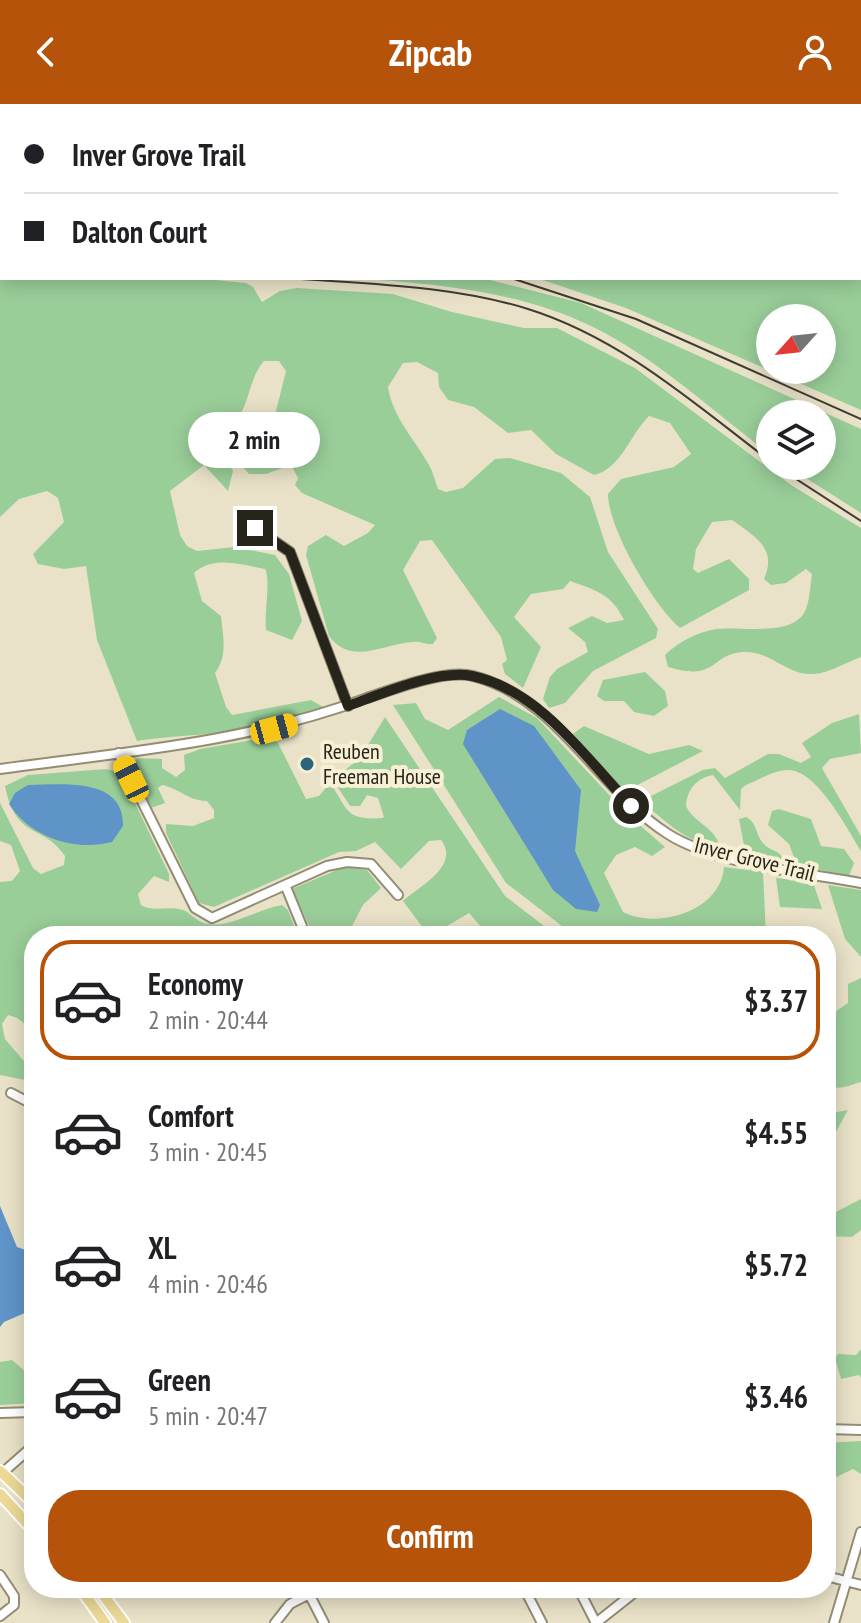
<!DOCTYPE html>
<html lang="en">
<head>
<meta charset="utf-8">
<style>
	:root { --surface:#fff; --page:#f2f2f2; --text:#202124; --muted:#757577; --line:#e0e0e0; --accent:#b45309 }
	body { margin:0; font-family:"PT Sans Narrow",sans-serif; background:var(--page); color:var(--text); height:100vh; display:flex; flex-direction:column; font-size:30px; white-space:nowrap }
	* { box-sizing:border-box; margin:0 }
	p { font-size:26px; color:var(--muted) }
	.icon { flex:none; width:44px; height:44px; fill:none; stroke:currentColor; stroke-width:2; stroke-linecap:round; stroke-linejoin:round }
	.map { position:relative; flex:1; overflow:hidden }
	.drawer { position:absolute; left:24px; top:822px; width:812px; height:672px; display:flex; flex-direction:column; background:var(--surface); border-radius:32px; box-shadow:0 4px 20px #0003 }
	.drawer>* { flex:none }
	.banner { position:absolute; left:0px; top:0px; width:862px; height:176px; box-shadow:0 4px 20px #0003; display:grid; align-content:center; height:176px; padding:0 24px; background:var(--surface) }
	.needle { width:52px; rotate:243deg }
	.fabs { position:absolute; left:756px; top:200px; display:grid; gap:16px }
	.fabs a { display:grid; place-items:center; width:80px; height:80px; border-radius:50%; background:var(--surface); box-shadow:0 4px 20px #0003; font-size:40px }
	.end { position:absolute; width:36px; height:36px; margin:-18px; border:10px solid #27241b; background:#fff; box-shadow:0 0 0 4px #fff }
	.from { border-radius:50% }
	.bubble { position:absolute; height:56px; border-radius:28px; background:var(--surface); box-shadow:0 4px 20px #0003; font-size:26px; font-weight:700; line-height:56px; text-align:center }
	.car { position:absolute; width:24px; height:48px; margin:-24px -12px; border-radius:10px; box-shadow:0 0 6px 2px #0007; background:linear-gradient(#f5c518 24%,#345 0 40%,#f5c518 0 76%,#345 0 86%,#f5c518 0) }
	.banner b { display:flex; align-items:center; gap:28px; height:76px; font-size:30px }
	.banner b+b { border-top:2px solid var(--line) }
	.banner i { width:20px; height:20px; background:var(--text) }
	ul { padding:14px 0 0; list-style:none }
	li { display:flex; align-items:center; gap:24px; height:120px; margin:0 16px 12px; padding:0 8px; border:4px solid transparent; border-radius:32px }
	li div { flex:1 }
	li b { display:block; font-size:30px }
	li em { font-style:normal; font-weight:700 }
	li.on { border-color:var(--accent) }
	li>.icon { width:72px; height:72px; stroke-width:1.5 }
	.primary-button { display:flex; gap:16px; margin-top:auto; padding:16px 24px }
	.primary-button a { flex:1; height:92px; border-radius:32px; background:var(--accent); color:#fff; font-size:32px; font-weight:700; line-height:92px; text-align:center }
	header { display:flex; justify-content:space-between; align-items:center; height:104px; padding:0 24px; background:var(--accent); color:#fff; font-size:36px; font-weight:700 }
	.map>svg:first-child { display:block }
	.green { fill:#9ace99; fill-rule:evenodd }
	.water { fill:#5f94c8 }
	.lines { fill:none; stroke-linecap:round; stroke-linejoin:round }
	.minor-casing { stroke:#938d74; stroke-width:12 }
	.major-casing { stroke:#fff; stroke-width:14 }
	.minor { stroke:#fff; stroke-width:8 }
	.major { stroke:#ecd995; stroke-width:10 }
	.rail { stroke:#3f3c31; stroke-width:2 }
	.route { stroke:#27241b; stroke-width:10 }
	.poi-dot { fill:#2c647e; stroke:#f7f0d5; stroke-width:3 }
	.labels { text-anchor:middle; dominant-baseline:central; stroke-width:8; stroke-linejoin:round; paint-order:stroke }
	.poi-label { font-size:22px; fill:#27241b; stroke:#f7f0d5; text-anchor:start }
	.street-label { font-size:22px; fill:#27241b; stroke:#f7f0d5 }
</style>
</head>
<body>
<header><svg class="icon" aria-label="back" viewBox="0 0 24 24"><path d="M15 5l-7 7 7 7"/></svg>Zipcab<svg class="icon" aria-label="person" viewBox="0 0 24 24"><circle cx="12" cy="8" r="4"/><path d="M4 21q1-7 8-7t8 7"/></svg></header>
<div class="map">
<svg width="861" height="1519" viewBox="0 0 861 1519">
	<rect width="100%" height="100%" fill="#e9e2c8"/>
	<!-- green -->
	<path class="green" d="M 211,0 L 554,0 L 563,2 L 209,2 Z
		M 861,12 L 861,306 L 626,204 L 537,174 L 860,174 ZM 770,214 L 822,214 L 822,266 L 770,266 Z
		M 0,159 L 2,174 L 194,174 L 246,179 L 253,183 L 262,198 L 280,187 L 297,184 L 393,190 L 452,208 L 524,224 L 557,224 L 635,264 L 791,381 L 861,424 L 861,553 C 847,558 829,569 814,570 C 787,572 770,546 743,548 C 710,550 718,578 668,563 L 665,551 C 678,538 698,528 716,525 C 738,522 785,532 802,512 C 810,503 810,481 812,470 L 806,465 L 786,479 L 771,481 L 764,475 C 778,444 754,432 732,416 L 712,418 L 696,445 L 693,465 L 698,469 L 729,455 L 749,475 L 749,486 L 680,524 C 653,501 608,424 608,390 L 621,375 L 674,363 L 691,350 L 670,319 L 649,312 C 631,329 621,365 594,371 L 556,350 L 531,326 L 508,329 L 474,303 L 448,296 L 439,283 L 438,269 L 417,258 L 403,259 L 388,283 C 393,314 414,334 429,361 C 433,368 435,377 438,385 L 446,388 L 463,384 L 495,355 L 510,354 L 561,369 L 590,393 L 608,448 L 658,525 L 656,534 L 593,567 L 565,599 L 549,604 L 543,595 L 550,573 L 557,565 L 588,548 L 585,538 L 568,524 L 592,512 L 607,519 L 624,516 C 612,490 595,486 570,477 L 563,485 L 531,490 L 514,513 L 541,543 L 523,584 L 505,570 L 502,560 L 507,556 L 501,533 L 432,436 L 420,437 L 403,466 L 437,534 L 433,540 C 425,541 421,537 414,538 C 384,539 352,563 329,532 L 306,451 L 308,442 L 326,431 L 344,442 L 368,429 L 375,421 L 302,389 L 295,381 L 298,374 L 291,361 L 266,370 L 249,370 L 242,362 L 252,336 L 273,319 L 286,267 L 279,257 L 264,257 C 251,271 250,294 240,311 C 231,325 222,334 218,351 L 227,357 L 233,367 L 228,387 L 204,361 L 170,387 L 180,431 L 187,442 L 197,447 L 235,443 L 275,451 L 289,470 L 302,517 L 292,536 L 266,526 C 264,510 271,475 265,465 C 241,461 214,451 194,469 L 202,497 L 221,512 C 223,533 228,552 215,569 L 226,603 L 232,611 L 311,596 L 323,603 C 273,634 194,627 137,637 L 97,536 L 86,462 L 64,465 L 38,460 L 33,450 L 64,418 L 58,394 L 47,387 L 19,395 L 0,413 Z
		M 353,174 L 482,174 L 581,199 L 861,325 L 861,409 L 787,362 L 822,362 L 822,310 L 770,310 L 770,350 C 712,307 657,254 591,222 C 517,186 433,180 353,174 Z
		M 645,568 L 665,587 L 668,602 L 654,612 L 634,608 L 624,597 L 604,597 L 597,592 L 603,576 Z
		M 499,593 L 537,614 L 628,711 L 665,743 L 652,752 L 635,743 L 616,751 L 604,769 L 623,808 C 658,826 721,807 724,763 L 763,768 L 766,832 L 575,832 L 506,779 L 393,601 L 416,599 L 425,615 L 448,626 Z
		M 859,610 L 861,649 L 830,655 L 822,664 L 861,732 L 861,747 C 848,726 816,664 787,666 C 775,666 758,676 746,681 L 741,685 L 740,706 L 713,671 C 697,674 687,685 686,702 C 694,719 713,722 719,740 C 691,744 665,716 644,700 L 645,695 L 703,666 L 715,664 L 725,674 L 768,650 L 779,650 L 801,659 L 811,653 L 802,639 L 832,619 Z
		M 385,613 L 505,792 L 557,832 L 489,832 L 469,809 L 447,822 L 450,832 L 429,832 L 403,797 C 418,783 461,762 441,736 L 429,737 L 401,765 L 375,738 L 356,747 L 339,748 L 214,803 L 199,799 L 166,729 L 166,720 L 193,722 L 214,714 L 214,706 L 207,697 C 186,696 181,685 162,681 L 158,684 L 165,699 L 151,704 L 135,675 L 132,658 L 138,654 L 162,655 L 162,664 L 176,673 L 185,666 L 184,651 L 200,645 L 271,633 L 278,639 L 306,695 L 319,692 L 330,679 C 348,704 344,717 382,714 L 384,713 L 378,694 L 367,691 L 360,702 L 350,702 L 333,676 L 360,654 Z
		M 584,622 L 649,650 L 689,641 L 703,647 L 624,688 L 573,630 Z
		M 106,665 L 114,667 L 135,699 L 169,770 L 169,778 L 154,772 L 138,790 L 141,801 C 154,809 168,801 183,806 C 191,809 196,817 204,819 C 228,826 257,805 282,801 L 288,806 L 298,832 L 34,832 L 34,944 C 28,928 29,916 8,911 L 2,920 L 5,935 L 28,962 L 25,976 L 0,971 L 0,778 L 12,777 L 20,767 L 11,741 L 0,737 L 0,699 L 33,764 L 41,770 L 64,761 L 65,752 C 43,719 16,737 5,682 L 28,671 Z
		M 779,705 L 811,715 L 821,742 L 844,745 L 854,759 L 849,772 L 797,761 L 789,740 L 768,721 L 772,707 Z
		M 746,713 C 758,719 755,731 764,740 C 771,748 779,745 784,756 L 746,752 L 739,715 Z
		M 344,763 L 367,766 L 381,784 L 363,801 L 351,824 L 358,832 L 314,832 L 292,785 Z
		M 776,774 L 813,778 L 822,805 L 780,803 Z
		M 828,781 L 861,786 L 861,853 L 845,835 Z
		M 861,874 L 861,978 C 848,982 840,986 826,982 L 826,914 L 848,899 L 848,880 Z
		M 848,1006 L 826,1046 L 826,1010 Z
		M 861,1095 L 861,1126 L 852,1133 L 826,1132 L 826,1113 Z
		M 861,1245 L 861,1274 L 859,1271 L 841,1275 L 835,1254 L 838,1250 L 856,1251 Z
		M 12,1256 L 34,1275 L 34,1299 L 0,1301 L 0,1258 Z
		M 861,1337 L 861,1370 L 853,1365 L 826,1378 L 826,1339 Z"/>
	<!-- water -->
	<path class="water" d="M 500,605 L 534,622 L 581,686 L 575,747 L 600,801 L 597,808 L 576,805 L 553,786 L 463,640 L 467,626 Z
		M 28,681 C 61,681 124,672 123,722 L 112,738 C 74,748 30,733 9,700 L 15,689 Z
		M 0,1102 L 17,1143 L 34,1149 L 34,1205 L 4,1218 L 0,1223 Z"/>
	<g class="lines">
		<defs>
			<path id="minor" d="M 255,424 L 290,448 L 348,602
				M 118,649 L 195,804 L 212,814 L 327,762 L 347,758 L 371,760 L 398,791
				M 0,665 C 125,648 249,638 367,594 C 394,585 445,565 473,572 C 559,594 597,685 668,730 C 715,760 806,769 861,779
				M 286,783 L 306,832
				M 11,989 L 34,1001
				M 0,1309 L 34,1308
				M 826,1325 L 861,1326
				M 0,1371 L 34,1341
				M 0,1471 L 14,1492 L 14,1501 L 0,1512
				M 826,1472 L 861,1481
				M 306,1484 L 324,1519
				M 524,1484 L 542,1519
				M 578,1484 L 596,1519 L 640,1484
				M 275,1519 L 290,1500 L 321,1484
				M 834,1519 L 861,1428"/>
			<path id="major" d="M 0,1367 L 34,1399
				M 0,1390 L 34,1427
				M 80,1484 L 105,1519
				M 98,1484 L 124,1519"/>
		</defs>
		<!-- minor casing -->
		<use href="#minor" class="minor-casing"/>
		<!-- major casing -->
		<use href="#major" class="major-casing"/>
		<!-- minor -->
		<use href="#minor" class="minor"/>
		<!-- major -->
		<use href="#major" class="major"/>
		<!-- rail -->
		<path class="rail" d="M 0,126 L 2,127
			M 0,152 L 2,152
			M 286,174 C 366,180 451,181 528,205 C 621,234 695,300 770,357
			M 511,174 L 636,215 L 861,315
			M 776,362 L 861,417"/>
	</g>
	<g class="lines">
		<!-- route -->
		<path class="route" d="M 255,424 L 290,448 L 348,602 C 381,590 438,565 472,572 C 540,586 587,655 631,702"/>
	</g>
	<!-- markers -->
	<circle class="poi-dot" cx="307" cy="660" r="8"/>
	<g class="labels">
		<!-- poi labels -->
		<g class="poi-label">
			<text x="323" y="647">Reuben<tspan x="323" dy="25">Freeman House</tspan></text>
		</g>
		<!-- street labels -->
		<g class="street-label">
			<text transform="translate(755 755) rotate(14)">Inver Grove Trail</text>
		</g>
	</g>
</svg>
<div class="fabs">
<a><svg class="needle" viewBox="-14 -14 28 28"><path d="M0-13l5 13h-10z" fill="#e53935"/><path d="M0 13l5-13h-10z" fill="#757577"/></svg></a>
<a><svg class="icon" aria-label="layers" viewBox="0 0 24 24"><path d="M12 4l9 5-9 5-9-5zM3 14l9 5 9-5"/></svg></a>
</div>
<i class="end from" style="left:631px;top:702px"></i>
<i class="end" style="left:255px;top:424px"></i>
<div class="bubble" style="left:188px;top:308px;width:132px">2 min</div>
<i class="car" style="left:274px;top:625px;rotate:75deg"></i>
<i class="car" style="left:131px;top:675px;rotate:334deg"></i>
<div class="banner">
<b><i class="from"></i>Inver Grove Trail</b>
<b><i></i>Dalton Court</b>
</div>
<section class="drawer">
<ul>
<li class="on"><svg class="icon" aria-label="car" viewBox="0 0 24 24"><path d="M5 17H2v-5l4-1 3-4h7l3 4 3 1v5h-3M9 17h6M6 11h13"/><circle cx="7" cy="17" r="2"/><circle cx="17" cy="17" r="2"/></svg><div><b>Economy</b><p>2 min · 20:44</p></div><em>$3.37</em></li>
<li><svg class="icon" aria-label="car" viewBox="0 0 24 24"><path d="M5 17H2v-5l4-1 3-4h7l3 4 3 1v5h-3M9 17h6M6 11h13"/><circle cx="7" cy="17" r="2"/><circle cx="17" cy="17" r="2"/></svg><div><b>Comfort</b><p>3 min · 20:45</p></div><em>$4.55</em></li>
<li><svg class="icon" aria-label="car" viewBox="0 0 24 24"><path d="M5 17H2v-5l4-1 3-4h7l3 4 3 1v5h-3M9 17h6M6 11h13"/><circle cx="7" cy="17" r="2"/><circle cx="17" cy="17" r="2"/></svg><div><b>XL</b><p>4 min · 20:46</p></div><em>$5.72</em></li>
<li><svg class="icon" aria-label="car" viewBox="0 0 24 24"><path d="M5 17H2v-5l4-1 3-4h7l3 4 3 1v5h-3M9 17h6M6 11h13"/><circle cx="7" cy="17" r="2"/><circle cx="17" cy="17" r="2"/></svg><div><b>Green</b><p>5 min · 20:47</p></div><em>$3.46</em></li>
</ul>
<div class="primary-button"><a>Confirm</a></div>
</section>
</div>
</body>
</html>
